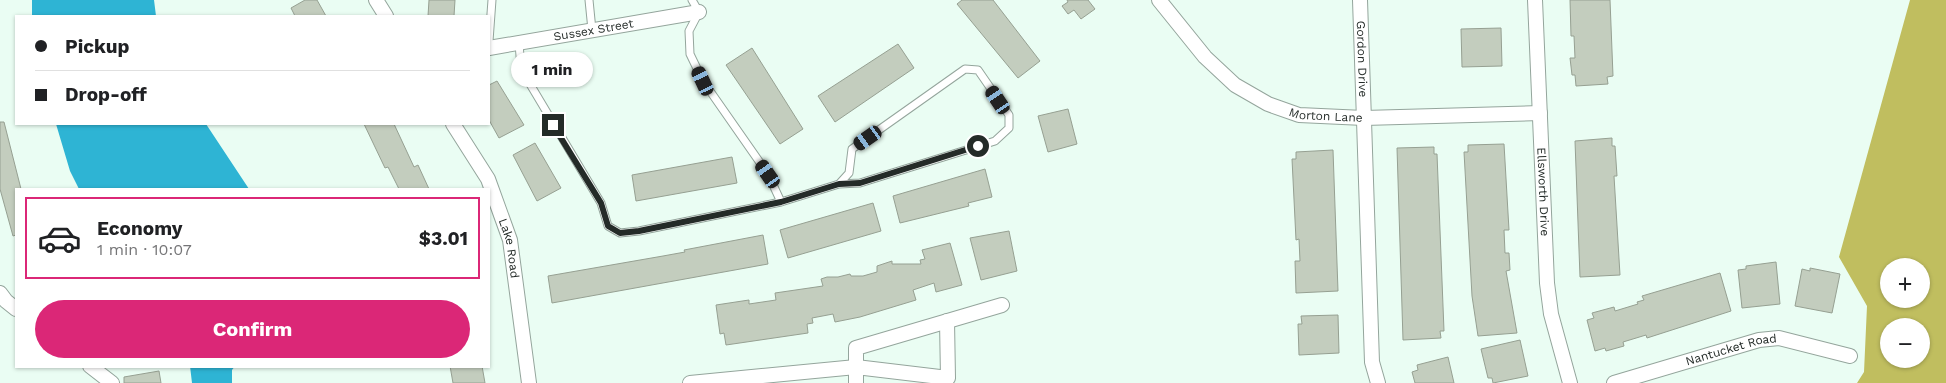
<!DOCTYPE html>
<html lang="en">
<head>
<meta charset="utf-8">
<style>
	:root { --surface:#fff; --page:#f2f2f2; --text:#202124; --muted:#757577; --line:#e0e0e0; --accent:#db2777 }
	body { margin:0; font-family:"Work Sans",sans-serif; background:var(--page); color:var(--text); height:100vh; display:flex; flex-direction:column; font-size:19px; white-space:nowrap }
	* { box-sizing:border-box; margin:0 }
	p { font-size:16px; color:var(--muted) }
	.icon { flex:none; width:28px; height:28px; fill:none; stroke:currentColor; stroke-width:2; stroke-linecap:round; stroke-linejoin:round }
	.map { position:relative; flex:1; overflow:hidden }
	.drawer { position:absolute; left:15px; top:188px; width:475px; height:180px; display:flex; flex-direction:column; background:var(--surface); border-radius:0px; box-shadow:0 1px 4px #0004 }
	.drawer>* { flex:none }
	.hud { position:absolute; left:15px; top:15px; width:475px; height:110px; border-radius:0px; box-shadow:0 1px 4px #0004; display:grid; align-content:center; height:110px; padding:0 20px; background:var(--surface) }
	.controls { position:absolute; left:1880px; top:258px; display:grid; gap:10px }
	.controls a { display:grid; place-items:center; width:50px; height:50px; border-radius:50%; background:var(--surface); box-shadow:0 1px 4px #0004; font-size:25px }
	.end { position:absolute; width:22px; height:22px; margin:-11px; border:6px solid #242b28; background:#fff; box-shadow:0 0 0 2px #fff }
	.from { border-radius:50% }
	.bubble { position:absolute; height:35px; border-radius:18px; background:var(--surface); box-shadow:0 1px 4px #0004; font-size:16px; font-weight:700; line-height:35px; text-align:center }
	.car { position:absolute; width:15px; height:30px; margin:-15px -8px; border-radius:6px; box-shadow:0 0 4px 1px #0007; background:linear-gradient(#222 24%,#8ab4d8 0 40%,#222 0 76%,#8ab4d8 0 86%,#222 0) }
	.hud b { display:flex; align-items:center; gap:18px; height:48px; font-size:19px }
	.hud b+b { border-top:1px solid var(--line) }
	.hud i { width:12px; height:12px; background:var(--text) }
	ul { padding:9px 0 0; list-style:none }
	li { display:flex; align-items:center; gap:15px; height:82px; margin:0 10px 8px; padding:0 10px; border:2px solid var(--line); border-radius:0px }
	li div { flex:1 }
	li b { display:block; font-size:19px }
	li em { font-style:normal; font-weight:700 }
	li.active { border-color:var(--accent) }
	li>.icon { width:45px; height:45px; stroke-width:1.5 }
	.action { display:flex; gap:10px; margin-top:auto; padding:10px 20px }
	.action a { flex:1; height:58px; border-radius:30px; background:var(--accent); color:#fff; font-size:20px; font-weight:700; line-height:58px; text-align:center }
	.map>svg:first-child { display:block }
	.forest { fill:#c0be5f; fill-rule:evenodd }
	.water { fill:#2eb4d4 }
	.building { fill:#c3cdbe; stroke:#96a092 }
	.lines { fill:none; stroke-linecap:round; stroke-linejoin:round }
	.lane-casing { stroke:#94a59c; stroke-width:9 }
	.street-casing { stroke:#94a59c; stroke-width:16 }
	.lane { stroke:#fff; stroke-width:7 }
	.street { stroke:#fff; stroke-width:14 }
	.route { stroke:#242b28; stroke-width:6 }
	.labels { text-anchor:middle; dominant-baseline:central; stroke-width:4; stroke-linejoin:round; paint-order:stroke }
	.street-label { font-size:12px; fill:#242b28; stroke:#fff }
</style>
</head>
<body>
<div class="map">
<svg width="1946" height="383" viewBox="0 0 1946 383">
	<rect width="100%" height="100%" fill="#eafdf3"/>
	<!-- forest -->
	<path class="forest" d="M 1910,0 L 1946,0 L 1946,383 L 1857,383 L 1864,372 L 1867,306 L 1839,257 ZM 1889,266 L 1921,266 L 1921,299 L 1889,299 ZM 1889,326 L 1921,326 L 1921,359 L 1889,359 Z"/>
	<!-- water -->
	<path class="water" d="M 32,0 L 154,0 L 156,16 L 32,16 Z
		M 56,124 L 206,124 L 249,189 L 79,189 L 70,171 Z
		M 190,366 L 235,366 L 232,370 L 232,383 L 192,383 Z"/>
	<!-- building -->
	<path class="building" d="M 305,0 L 317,0 L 326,16 L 295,16 L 291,8 Z
		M 429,0 L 455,0 L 454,16 L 428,16 Z
		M 962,0 L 993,0 L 1040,61 L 1018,78 L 957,4 Z
		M 1067,0 L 1088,0 L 1095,9 L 1081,19 L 1074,10 L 1068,14 L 1062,6 L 1068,2 Z
		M 1570,0 L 1610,0 L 1613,76 L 1607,77 L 1608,84 L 1576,86 L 1575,75 L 1572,75 L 1570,58 L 1575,58 L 1574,36 L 1571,36 Z
		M 1501,28 L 1502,66 L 1462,67 L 1461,29 Z
		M 898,44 L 914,68 L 835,122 L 818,96 Z
		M 752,48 L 803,129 L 780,144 L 726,65 Z
		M 497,81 L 524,125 L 499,138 L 489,120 L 489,85 Z
		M 1068,109 L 1077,144 L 1048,152 L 1038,116 Z
		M 0,122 L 4,122 L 21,189 L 16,189 L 16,235 L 13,236 L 0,189 Z
		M 364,124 L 394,124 L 414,167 L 418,165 L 429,189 L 399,189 L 388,167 L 385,168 Z
		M 1612,138 L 1612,146 L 1615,146 L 1617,176 L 1614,176 L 1620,275 L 1580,277 L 1575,141 Z
		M 535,143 L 561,188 L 537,201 L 513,155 Z
		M 1504,144 L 1509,230 L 1504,230 L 1505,253 L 1509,253 L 1510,270 L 1506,271 L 1517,333 L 1478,336 L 1472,296 L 1464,152 L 1468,152 L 1468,145 Z
		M 1434,147 L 1434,154 L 1437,154 L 1444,331 L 1440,331 L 1441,338 L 1403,340 L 1397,148 Z
		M 1333,150 L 1338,291 L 1296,293 L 1295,261 L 1300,261 L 1299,239 L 1296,240 L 1292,159 L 1296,159 L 1296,152 Z
		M 732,157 L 737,183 L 636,201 L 632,175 Z
		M 985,169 L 992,197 L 968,203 L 969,206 L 900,223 L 893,196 Z
		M 873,203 L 881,231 L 788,258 L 780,230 Z
		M 1009,231 L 1017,271 L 981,280 L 970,238 Z
		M 763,235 L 768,264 L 552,303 L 548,276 L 663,256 L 685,252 L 684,250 Z
		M 950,243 L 962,285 L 936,292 L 934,283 L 913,290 L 916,300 L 860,317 L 835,322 L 833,314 L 812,318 L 813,323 L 807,324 L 808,333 L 726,345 L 724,333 L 720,334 L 716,305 L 749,300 L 749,304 L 776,300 L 775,293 L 823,286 L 821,279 L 827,277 L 838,277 L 850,274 L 851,276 L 863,276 L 877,272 L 877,266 L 892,261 L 892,264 L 921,264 L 920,260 L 925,259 L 922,250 Z
		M 1776,262 L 1780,304 L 1742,308 L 1738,270 L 1746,269 L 1746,266 Z
		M 1810,268 L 1840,274 L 1832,313 L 1795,306 L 1802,269 L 1810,271 Z
		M 1720,273 L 1731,311 L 1647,338 L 1646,335 L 1623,342 L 1624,346 L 1606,351 L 1605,348 L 1595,351 L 1587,320 L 1594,318 L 1592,313 L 1614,307 L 1615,311 L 1638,304 L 1637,302 L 1644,300 L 1642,296 Z
		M 1338,315 L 1339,353 L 1299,355 L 1298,324 L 1302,324 L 1301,316 Z
		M 1520,340 L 1528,376 L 1493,383 L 1492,378 L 1488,378 L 1481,349 Z
		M 1448,357 L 1454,383 L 1415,383 L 1412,372 L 1418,370 L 1417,365 Z
		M 450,366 L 482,366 L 485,383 L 453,383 Z
		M 159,371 L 161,383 L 124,383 L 124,377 Z"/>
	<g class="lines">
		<defs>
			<path id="lane" d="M 589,0 L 592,30
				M 489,41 L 492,0
				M 519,43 L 521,69 L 601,203 L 608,226 L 620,233 L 639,231 L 781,202 L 768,174 L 703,81 L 690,54 L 689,31 L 699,12 L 692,0
				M 781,202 L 839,184 L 849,173 L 852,149 L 965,69 L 978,70 L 1009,115 L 1009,128 L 995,141 L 860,183 L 839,184"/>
			<g id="street">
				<path d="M 376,0 L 386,16"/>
				<path id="s1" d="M 1159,0 L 1205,57 L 1235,85 L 1268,104 L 1299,115 L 1364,118 L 1540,113"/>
				<path id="s2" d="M 1360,0 L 1372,362 L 1378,383"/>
				<path id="s3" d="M 1535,0 L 1547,283 L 1551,314 L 1570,383"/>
				<path id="s4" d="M 489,48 L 699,12"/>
				<path id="s5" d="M 453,124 L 488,179 L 510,240 L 529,383"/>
				<path d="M 0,293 L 6,301 L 16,309"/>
				<path d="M 90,366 L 112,383"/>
				<path d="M 690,383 L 856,367 L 948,378 L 947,321"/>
				<path d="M 856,383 L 856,348 L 1002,305"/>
				<path id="s6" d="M 1614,383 L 1759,340 L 1779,338 L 1850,356"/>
			</g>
		</defs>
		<!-- lane casing -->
		<use href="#lane" class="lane-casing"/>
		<!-- street casing -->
		<use href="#street" class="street-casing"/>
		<!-- lane -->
		<use href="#lane" class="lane"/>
		<!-- street -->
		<use href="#street" class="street"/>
	</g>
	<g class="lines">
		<!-- route -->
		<path class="route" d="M 553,125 L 601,203 L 608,226 L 620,233 L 639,231 L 781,202 L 839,184 L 860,183 L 978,146"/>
	</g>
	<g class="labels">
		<!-- street labels -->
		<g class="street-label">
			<text stroke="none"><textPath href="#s4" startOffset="106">Sussex Street</textPath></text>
			<text stroke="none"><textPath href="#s2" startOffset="59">Gordon Drive</textPath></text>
			<text stroke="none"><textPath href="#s1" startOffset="212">Morton Lane</textPath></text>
			<text stroke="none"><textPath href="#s3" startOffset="192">Ellsworth Drive</textPath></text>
			<text stroke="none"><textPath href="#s5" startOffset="138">Lake Road</textPath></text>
			<text stroke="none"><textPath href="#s6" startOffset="122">Nantucket Road</textPath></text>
		</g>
	</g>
</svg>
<div class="controls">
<a>+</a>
<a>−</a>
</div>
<i class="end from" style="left:978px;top:146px"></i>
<i class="end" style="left:553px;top:125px"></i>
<div class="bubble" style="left:511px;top:52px;width:82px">1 min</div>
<i class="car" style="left:703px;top:81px;rotate:335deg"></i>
<i class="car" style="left:998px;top:100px;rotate:326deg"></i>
<i class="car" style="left:868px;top:138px;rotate:235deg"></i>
<i class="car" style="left:768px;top:174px;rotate:325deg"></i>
<div class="hud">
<b><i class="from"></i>Pickup</b>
<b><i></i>Drop-off</b>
</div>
<section class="drawer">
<ul>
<li class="active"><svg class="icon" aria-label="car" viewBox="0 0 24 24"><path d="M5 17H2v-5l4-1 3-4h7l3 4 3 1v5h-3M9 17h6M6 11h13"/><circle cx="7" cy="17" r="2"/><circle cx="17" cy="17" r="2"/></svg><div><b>Economy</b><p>1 min · 10:07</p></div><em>$3.01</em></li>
</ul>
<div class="action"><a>Confirm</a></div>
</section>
</div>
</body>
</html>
